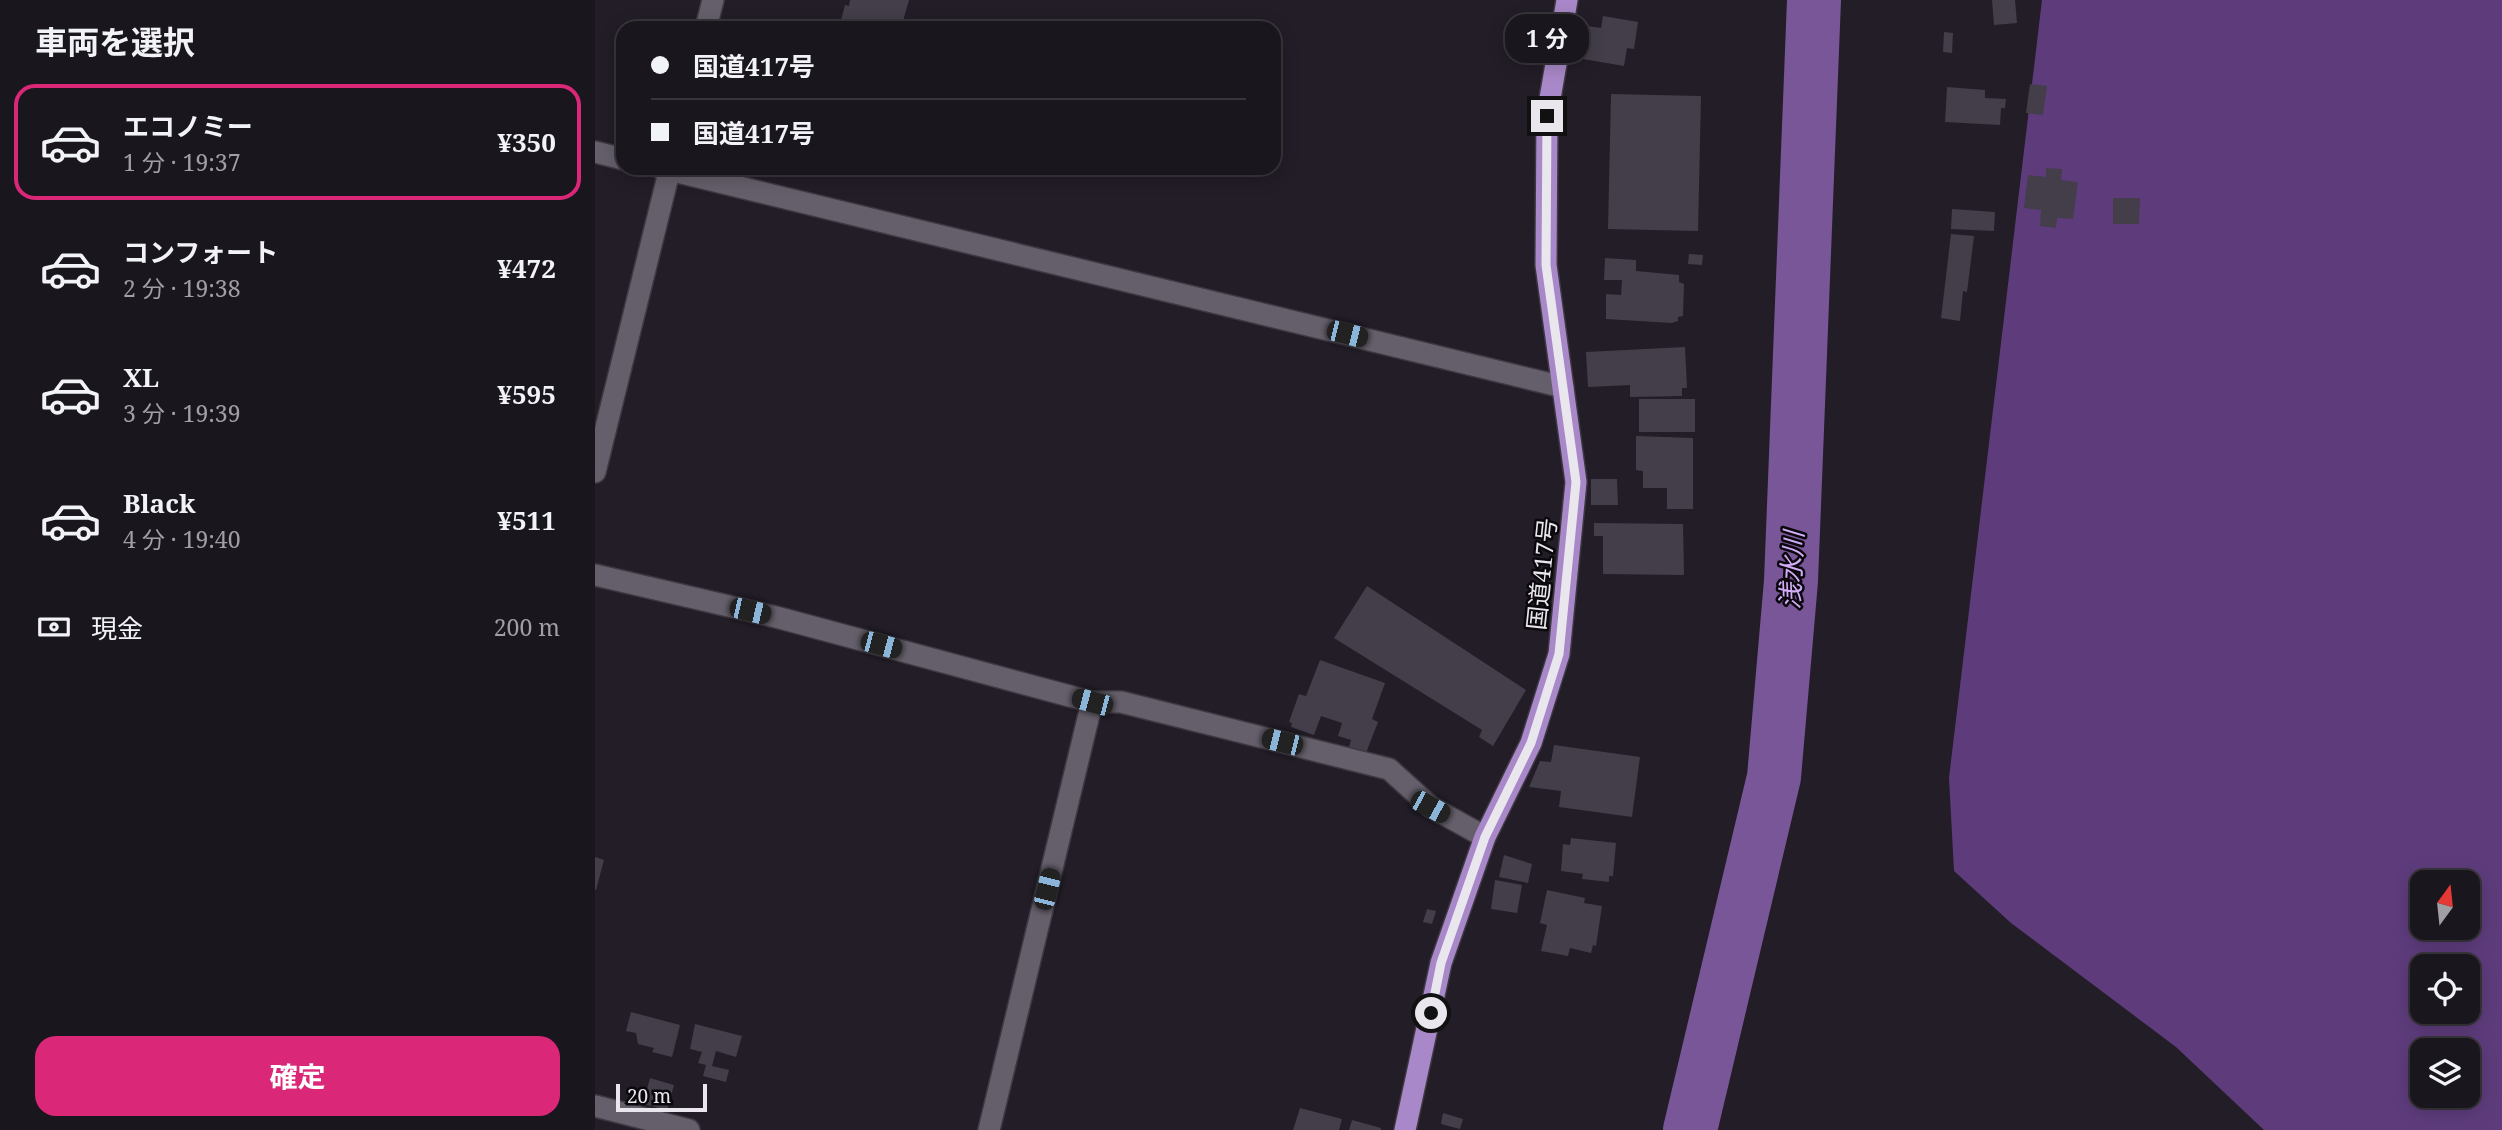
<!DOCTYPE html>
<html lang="ja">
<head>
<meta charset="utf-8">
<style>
	:root { --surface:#1a161d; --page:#231f26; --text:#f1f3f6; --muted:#9f9fa4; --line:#38353b; --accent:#db2777 }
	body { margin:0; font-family:"Noto Serif","Noto Sans JP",serif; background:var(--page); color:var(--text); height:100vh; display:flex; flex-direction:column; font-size:26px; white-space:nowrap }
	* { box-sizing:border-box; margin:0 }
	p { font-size:23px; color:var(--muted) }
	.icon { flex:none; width:38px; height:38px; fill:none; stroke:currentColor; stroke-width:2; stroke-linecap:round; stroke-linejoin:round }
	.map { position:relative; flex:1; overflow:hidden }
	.panel { display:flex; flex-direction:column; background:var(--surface); width:595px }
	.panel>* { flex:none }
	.guide { position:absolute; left:21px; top:21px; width:665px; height:154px; border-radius:21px; box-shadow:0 4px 18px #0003,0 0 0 2px var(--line); display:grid; align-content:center; height:154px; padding:0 35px; background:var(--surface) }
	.needle { width:46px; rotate:15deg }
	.fabs { position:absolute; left:1815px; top:870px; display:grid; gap:14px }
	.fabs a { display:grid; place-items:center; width:70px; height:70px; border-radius:14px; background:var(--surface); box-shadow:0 4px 18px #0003,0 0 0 2px var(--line); font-size:35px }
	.scale { position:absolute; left:21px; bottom:18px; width:91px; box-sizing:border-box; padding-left:7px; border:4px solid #eae6ed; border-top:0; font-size:19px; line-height:24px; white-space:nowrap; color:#eae6ed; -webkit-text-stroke:5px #0b080d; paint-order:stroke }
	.end { position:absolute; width:32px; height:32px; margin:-16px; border:9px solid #eae6ed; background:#111; box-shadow:0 0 0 4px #111 }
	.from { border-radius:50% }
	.bubble { position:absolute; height:49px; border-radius:21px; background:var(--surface); box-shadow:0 4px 18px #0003,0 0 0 2px var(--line); font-size:23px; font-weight:700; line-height:49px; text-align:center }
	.car { position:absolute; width:21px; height:42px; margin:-21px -10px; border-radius:9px; box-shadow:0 0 5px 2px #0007; background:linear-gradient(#222 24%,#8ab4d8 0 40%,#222 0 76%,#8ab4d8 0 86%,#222 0) }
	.guide b { display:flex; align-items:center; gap:24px; height:66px; font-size:26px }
	.guide b+b { border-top:2px solid var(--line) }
	.guide i { width:18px; height:18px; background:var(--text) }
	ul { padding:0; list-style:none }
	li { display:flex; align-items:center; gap:21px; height:116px; margin:0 14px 10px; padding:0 21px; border:4px solid transparent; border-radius:21px }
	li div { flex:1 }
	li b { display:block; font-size:26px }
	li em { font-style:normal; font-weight:700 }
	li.current { border-color:var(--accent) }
	li>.icon { width:63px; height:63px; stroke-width:1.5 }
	h2 { padding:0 35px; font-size:32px; line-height:84px }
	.pay { display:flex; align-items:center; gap:18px; height:77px; padding:0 35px; font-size:26px }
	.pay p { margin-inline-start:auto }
	.cta { display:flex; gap:14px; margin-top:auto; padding:14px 35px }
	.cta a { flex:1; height:80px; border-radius:21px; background:var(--accent); color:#fff; font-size:28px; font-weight:700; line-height:80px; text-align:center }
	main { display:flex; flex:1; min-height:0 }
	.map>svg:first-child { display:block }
	.forest { fill:#5e3c7c; fill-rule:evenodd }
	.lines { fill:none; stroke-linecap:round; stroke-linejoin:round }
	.river { stroke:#785697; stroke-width:54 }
	.building { fill:#433e49 }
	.street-casing { stroke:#3d3841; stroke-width:24 }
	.highway-casing { stroke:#3d3841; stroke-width:24 }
	.street { stroke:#655f6b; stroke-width:21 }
	.highway { stroke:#a988c9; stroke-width:21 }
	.route { stroke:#eae6ed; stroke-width:9 }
	.labels { text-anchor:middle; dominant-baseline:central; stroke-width:5; stroke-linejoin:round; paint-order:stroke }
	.street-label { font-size:24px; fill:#eae6ed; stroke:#0b080d }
	.water-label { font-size:26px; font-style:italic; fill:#d2adf7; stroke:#0b080d }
</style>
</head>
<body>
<main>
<section class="panel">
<h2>車両を選択</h2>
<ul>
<li class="current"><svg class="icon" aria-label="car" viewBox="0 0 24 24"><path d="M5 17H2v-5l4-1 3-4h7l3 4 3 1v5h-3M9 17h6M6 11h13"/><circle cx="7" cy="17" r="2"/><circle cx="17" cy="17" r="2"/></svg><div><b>エコノミー</b><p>1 分 · 19:37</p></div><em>¥350</em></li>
<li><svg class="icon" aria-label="car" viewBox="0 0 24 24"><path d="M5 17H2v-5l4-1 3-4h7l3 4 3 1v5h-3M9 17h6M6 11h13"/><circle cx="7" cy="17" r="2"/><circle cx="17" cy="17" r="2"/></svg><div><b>コンフォート</b><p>2 分 · 19:38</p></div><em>¥472</em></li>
<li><svg class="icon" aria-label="car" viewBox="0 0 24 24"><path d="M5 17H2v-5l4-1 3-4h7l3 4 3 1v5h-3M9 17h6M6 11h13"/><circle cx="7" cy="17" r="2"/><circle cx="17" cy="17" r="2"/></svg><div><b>XL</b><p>3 分 · 19:39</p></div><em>¥595</em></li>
<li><svg class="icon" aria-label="car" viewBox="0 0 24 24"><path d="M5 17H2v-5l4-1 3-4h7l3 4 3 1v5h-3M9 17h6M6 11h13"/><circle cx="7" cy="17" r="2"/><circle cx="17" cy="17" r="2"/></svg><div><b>Black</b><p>4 分 · 19:40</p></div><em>¥511</em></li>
</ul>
<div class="pay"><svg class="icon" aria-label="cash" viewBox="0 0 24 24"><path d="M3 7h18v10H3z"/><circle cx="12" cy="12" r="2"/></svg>現金<p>200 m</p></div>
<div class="cta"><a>確定</a></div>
</section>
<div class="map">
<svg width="1907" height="1130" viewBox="0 0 1907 1130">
	<rect width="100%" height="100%" fill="#221d27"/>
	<!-- forest -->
	<path class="forest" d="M 1447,0 L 1907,0 L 1907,1130 L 1669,1130 L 1581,1047 L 1416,923 L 1359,871 L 1354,778 ZM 1827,882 L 1872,882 L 1872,928 L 1827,928 ZM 1827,966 L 1872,966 L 1872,1012 L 1827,1012 ZM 1827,1050 L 1872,1050 L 1872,1096 L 1827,1096 Z"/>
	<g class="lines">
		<!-- river -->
		<path class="river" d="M 1095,1130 L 1179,777 L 1196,581 L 1219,0"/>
	</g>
	<!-- building -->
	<path class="building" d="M 255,0 L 314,0 L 306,28 L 244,28 L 250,5 L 254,6 Z
		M 1397,0 L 1420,0 L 1422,23 L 1399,25 Z
		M 1008,16 L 1043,22 L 1039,49 L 1032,48 L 1029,66 L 988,59 L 992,26 L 1006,28 Z
		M 1349,32 L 1358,33 L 1357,53 L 1348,52 Z
		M 1435,84 L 1452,86 L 1448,115 L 1431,113 Z
		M 1352,87 L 1390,90 L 1390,98 L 1411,99 L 1410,108 L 1406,108 L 1405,125 L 1350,122 Z
		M 1016,94 L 1106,96 L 1103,231 L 1013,229 Z
		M 1451,168 L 1467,169 L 1466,180 L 1483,182 L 1478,219 L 1462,218 L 1461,228 L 1445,226 L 1446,210 L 1429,208 L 1433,175 L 1451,177 Z
		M 1518,198 L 1545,198 L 1544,224 L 1518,224 Z
		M 1357,209 L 1400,212 L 1399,231 L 1356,229 Z
		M 1356,234 L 1379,236 L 1372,292 L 1368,291 L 1365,321 L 1346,318 Z
		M 1094,254 L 1108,255 L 1107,265 L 1093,264 Z
		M 1010,258 L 1041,260 L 1041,271 L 1084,275 L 1084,282 L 1089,284 L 1088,316 L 1083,317 L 1083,321 L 1077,323 L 1011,319 L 1011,294 L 1026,295 L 1027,280 L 1009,280 Z
		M 1090,347 L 1092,388 L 1087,388 L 1087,396 L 1035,397 L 1035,385 L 993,387 L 991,352 Z
		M 1044,399 L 1100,399 L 1100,432 L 1044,432 Z
		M 1041,436 L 1098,438 L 1098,509 L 1072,509 L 1072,488 L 1048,488 L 1048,471 L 1041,470 Z
		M 996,479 L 1022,479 L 1023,505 L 996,505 Z
		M 999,523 L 1088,524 L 1089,575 L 1008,574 L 1008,536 L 999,536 Z
		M 772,586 L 931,690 L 898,746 L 884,737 L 887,730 L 739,638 Z
		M 725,660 L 790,683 L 777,719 L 783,722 L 771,753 L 754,747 L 756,740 L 743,736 L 747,723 L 726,716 L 719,735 L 696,727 L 697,723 L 694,722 L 704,694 L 711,696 Z
		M 959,745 L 1045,757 L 1037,817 L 964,807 L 966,791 L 934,787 L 945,761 L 956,762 Z
		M 976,838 L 1021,843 L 1018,876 L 1014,876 L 1014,882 L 987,879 L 988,874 L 966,871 L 968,844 L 975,845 Z
		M 909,855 L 937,864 L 933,883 L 904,877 Z
		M 0,857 L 9,860 L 1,890 L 0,890 Z
		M 900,880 L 927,885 L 922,913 L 896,909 Z
		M 952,890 L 990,898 L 989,903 L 1007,906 L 1001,946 L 998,945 L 996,953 L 975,948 L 973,956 L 946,951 L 952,925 L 945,923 Z
		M 832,909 L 841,911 L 837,924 L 828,922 Z
		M 36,1012 L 85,1025 L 77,1057 L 57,1052 L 59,1048 L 43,1044 L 41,1033 L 31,1031 Z
		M 100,1024 L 147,1036 L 141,1057 L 121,1051 L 117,1066 L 134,1070 L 131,1082 L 108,1076 L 111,1065 L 103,1063 L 107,1052 L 95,1049 Z
		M 55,1078 L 79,1085 L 72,1110 L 48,1104 Z
		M 705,1108 L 747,1119 L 744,1130 L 698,1130 Z
		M 848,1113 L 868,1119 L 865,1129 L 846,1124 Z
		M 757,1120 L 786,1128 L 786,1130 L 754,1130 Z"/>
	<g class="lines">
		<defs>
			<path id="street" d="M 111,28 L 118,0
				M 0,152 L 28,159
				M 66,168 L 968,387
				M 0,472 L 75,168
				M 0,575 L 181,617 L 497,702 L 526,702 L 794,769 L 836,807 L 890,837
				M 0,1106 L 94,1130
				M 394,1130 L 497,702"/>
			<path id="highway" d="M 810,1130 L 846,963 L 890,837 L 936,743 L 964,654 L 981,482 L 951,265 L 952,116 L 972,0"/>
		</defs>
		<!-- street casing -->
		<use href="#street" class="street-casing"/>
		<!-- highway casing -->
		<use href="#highway" class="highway-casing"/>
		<!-- street -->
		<use href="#street" class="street"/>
		<!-- highway -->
		<use href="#highway" class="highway"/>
	</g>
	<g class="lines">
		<!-- route -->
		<path class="route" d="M 836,1013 L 846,963 L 890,837 L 936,743 L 964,654 L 981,482 L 951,265 L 952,116"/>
	</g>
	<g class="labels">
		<!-- street labels -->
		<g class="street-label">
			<text transform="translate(946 574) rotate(-84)">国道417号</text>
		</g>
		<!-- water labels -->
		<g class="water-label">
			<text transform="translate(1196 570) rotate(-87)">浅水川</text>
		</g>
	</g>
</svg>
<div class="fabs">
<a><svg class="needle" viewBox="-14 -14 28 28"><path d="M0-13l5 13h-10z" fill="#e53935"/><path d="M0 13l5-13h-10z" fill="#9f9fa4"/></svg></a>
<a><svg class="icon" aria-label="locate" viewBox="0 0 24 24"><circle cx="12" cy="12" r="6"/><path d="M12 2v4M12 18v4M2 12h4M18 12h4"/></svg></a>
<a><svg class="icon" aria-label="layers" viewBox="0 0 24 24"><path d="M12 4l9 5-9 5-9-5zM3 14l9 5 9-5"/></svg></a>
</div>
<div class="scale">20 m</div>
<i class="end from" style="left:836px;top:1013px"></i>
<i class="end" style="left:952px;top:116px"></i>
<div class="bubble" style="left:910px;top:14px;width:84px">1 分</div>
<i class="car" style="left:752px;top:334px;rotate:104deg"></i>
<i class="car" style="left:155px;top:611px;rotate:103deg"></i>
<i class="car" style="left:286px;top:645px;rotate:105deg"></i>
<i class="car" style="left:497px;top:702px;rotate:285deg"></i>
<i class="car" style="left:687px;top:742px;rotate:284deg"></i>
<i class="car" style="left:835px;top:807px;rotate:119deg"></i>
<i class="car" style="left:452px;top:889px;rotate:14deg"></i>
<div class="guide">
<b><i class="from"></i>国道417号</b>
<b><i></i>国道417号</b>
</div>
</div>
</main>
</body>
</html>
